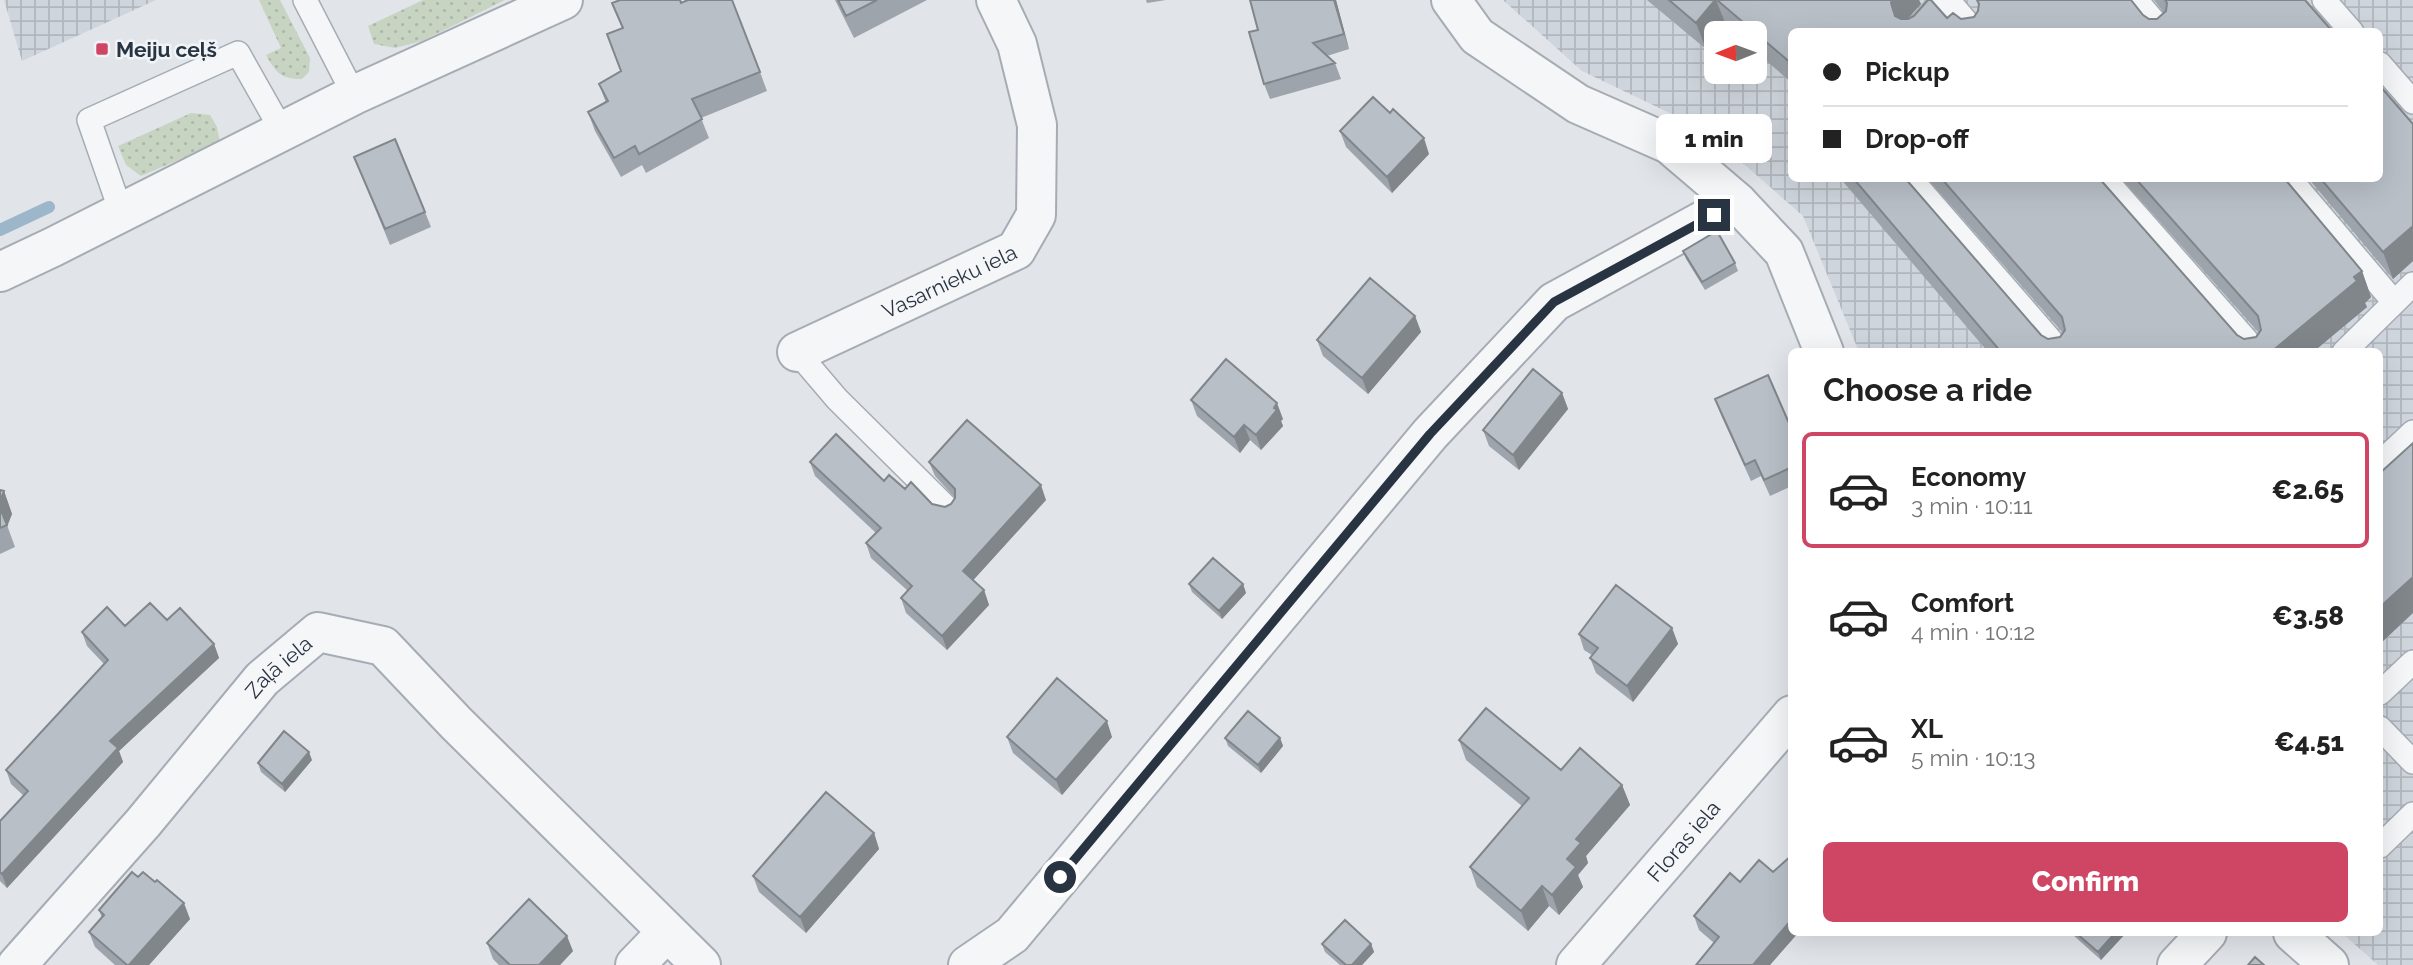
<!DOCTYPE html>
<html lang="en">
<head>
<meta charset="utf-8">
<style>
	:root { --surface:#fff; --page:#f6f6f6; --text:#222; --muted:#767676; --line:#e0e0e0; --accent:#cf4665 }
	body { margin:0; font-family:Raleway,sans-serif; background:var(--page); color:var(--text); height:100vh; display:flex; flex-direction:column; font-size:26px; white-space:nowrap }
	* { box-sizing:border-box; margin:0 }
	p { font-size:23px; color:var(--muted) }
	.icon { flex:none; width:38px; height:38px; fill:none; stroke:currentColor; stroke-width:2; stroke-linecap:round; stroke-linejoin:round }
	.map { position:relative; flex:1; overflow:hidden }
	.details { position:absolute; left:1788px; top:348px; width:595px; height:588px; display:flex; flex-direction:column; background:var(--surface); border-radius:10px; box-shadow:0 7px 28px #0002 }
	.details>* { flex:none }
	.hud { position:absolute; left:1788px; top:28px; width:595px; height:154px; border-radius:10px; box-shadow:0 7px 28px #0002; display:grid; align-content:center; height:154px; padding:0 35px; background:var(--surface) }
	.needle { width:46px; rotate:269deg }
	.fabs { position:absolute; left:1704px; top:21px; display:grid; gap:14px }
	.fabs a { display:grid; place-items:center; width:63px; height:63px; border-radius:10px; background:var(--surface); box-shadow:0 7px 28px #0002; font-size:35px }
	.end { position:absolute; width:32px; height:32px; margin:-16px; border:9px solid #293442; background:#fff; box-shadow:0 0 0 4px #fff }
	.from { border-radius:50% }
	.bubble { position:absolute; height:49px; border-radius:10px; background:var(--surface); box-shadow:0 7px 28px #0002; font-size:23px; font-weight:800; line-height:49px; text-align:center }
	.hud b { display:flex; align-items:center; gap:24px; height:66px; font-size:26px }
	.hud b+b { border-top:2px solid var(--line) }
	.hud i { width:18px; height:18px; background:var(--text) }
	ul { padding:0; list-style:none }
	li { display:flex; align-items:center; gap:21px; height:116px; margin:0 14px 10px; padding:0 21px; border:4px solid transparent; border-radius:10px }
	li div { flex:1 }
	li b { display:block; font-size:26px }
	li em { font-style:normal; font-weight:800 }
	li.selected { border-color:var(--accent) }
	li>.icon { width:63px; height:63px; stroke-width:1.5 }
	h2 { padding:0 35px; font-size:32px; line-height:84px }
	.cta { display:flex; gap:14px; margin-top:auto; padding:14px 35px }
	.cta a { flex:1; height:80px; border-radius:10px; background:var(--accent); color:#fff; font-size:28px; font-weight:800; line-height:80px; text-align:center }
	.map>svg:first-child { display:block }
	.industrial { fill:url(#industrial-grid); fill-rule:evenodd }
	.grass { fill:url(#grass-dots) }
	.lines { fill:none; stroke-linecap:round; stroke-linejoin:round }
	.stream { stroke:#9cb6ca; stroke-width:12 }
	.service-casing { stroke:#a6acb4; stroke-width:26 }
	.minor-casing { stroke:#a6acb4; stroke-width:42 }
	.tertiary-casing { stroke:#a6acb4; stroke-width:42 }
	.service { stroke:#f4f6f8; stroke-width:23 }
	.minor { stroke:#f4f6f8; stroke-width:38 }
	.tertiary { stroke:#f4f6f8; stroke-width:38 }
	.wall { fill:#9ea4ab }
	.shaded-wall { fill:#81868b }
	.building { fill:#b8bfc7; stroke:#81868b; stroke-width:2 }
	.route { stroke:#293442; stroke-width:9 }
	.poi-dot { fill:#cf4665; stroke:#f1f4f7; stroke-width:2.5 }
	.labels { text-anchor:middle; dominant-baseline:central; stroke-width:5; stroke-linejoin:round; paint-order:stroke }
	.poi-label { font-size:21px; font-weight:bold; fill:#293442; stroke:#f1f4f7; text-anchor:start }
	.street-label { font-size:21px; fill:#293442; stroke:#f1f4f7 }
</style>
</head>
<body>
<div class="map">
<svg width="2413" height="965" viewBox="0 0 2413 965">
	<defs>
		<pattern id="industrial-grid" width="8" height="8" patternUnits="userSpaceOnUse" patternTransform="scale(1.75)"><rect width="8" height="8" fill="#cfd5dc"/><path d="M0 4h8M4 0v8" fill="none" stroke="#b2b7be"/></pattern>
		<pattern id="grass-dots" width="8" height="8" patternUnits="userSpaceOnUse" patternTransform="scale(1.75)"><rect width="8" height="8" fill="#c8d4c2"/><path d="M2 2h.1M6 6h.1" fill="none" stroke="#acb7a8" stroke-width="1.8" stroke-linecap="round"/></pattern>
	</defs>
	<rect width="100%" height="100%" fill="#e1e5ea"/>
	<!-- industrial -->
	<path class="industrial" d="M 4,0 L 156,0 L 22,61 Z
		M 1503,0 L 2413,0 L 2413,965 L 2378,965 L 2342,933 L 2380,933 L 2380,352 L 1859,352 L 1803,216 L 1705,130 L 1582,71 ZM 1792,32 L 2380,32 L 2380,178 L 1792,178 ZM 1717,33 L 1755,33 L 1755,72 L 1717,72 Z"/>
	<!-- grass -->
	<path class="grass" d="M 259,0 L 280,0 L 310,58 L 309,72 L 302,79 C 281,79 276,73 266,55 L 281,48 Z
		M 423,0 L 505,0 L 422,41 L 395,48 L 374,44 L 368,26 Z
		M 191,113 L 210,115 L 217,127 L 220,142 L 141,176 L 126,165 L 118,146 Z"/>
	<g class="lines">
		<!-- stream -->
		<path class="stream" d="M 0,230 L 49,207"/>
		<defs>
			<path id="service" d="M 305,0 L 354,95
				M 1948,0 L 1975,32
				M 2136,0 L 2163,32
				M 2324,0 L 2352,32
				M 1914,32 L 1943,0
				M 2380,64 L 2413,102
				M 1910,178 L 2061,352
				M 2104,178 L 2257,352
				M 2289,178 L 2394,302
				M 121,212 L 89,120 L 238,53 L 282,131
				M 797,352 L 837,399 L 947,508
				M 2344,352 L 2413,284
				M 2380,463 L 2413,432
				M 2380,693 L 2413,662
				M 2380,728 L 2413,762
				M 2380,846 L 2413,814"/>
			<g id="minor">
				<path d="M 1451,0 L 1477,36 L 1578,104 L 1669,144 L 1737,202 L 1784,252 L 1824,352"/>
				<path id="s1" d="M 797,352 L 1016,250 L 1036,215 L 1037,125 L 1017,44 L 996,0"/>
				<path d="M 2293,933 L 2329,965"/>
				<path id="s2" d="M 17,965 L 143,823 L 262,679 L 318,632 L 383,646 L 456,723 L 701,965"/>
				<path d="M 635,965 L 666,933"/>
				<path d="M 968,965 L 1012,935 L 1430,434 L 1554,302 L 1737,202"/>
				<path id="s3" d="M 1576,965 L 1792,715"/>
				<path d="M 2177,965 L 2207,933"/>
			</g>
			<path id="tertiary" d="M 0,272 L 53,247 L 354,95 L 563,0"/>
		</defs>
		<!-- service casing -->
		<use href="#service" class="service-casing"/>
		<!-- minor casing -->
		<use href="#minor" class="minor-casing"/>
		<!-- tertiary casing -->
		<use href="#tertiary" class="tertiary-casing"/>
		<!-- service -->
		<use href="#service" class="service"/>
		<!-- minor -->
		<use href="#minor" class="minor"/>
		<!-- tertiary -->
		<use href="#tertiary" class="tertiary"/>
	</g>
	<!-- wall -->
	<path class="wall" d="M 835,0 L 927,0 L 854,38 Z
		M 1146,0 L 1166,0 L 1147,3 Z
		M 1336,0 L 1349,49 L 1327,56 L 1335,63 L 1341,79 L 1270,99 L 1264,84 L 1258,30 Z
		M 1647,0 L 1919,0 L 1921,4 L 1907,19 L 1961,19 L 1974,17 L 1978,11 L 1979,6 L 1977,0 L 2131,0 L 2143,15 L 2149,19 L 2157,19 L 2164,13 L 2154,0 L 2305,0 L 2333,32 L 1792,32 L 1792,83 L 1755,51 L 1755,33 L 1735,33 L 1726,25 L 1719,33 L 1717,33 L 1706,49 Z
		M 612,3 L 681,3 L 760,72 L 767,91 L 701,118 L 709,138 L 646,173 L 642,165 L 621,177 L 595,131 L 588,112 L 606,103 L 599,84 L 621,72 L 622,28 Z
		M 2413,124 L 2413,261 L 2393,279 L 2308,178 L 2380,178 Z
		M 1340,131 L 1429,154 L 1392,193 L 1346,147 Z
		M 354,157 L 425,212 L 431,227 L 390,245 Z
		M 1840,178 L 1905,178 L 2041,335 L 2048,339 L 2060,337 L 2063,333 L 1927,178 L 2099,178 L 2237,335 L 2244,339 L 2256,337 L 2259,333 L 2121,178 L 2284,178 L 2362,271 L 2371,297 L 2365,303 L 2367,307 L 2313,352 L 1988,352 Z
		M 1683,251 L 1735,263 L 1738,271 L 1705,290 L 1686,259 Z
		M 1415,316 L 1421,332 L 1368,394 L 1323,356 L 1317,340 Z
		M 1562,393 L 1568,409 L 1519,470 L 1489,446 L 1483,430 Z
		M 1715,399 L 1792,430 L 1792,486 L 1770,496 L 1761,476 L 1751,481 L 1721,415 Z
		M 1191,400 L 1283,419 L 1281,421 L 1283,426 L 1261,450 L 1250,440 L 1240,453 L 1197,416 Z
		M 810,462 L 884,481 L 905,489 L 932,504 L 945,507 L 951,504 L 955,498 L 935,476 L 929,462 L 1046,500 L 973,580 L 984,590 L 989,605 L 947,650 L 906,613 L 901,598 L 908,591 L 871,558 L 866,543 L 876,533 L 815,476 Z
		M 0,490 L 4,491 L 12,514 L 7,525 L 15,547 L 0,554 Z
		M 1189,584 L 1243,584 L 1246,593 L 1222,619 L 1192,592 Z
		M 167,620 L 214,644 L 219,658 L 119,751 L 123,762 L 7,888 L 0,881 L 0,821 L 24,796 L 11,784 L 6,770 L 104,664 L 87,646 L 82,632 Z
		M 1672,628 L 1678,644 L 1633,702 L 1596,673 L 1590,658 L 1592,655 L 1584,650 L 1579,634 Z
		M 1007,737 L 1112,737 L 1062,795 L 1013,753 Z
		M 1225,738 L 1280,738 L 1283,746 L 1261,773 L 1228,746 Z
		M 1459,740 L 1561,770 L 1622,785 L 1630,805 L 1586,856 L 1588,863 L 1578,875 L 1583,887 L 1559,915 L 1549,906 L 1528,931 L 1477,887 L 1470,867 L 1522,806 L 1466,760 Z
		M 312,760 L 285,792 L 261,772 L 258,763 Z
		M 874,833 L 879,849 L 806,933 L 759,892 L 753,876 Z
		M 138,877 L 155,882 L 190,919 L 149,965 L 115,965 L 95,947 L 89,932 L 102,918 L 99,910 Z
		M 1694,916 L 1798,933 L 1770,965 L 1696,965 L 1714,943 L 1699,930 Z
		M 2072,933 L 2126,933 L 2101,960 L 2073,935 Z
		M 487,943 L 573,951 L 560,965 L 499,965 L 493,959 Z
		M 1322,944 L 1371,944 L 1374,952 L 1362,965 L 1340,965 L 1325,952 Z"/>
	<!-- shaded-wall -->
	<path class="shaded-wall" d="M 1334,0 L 1336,0 L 1349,49 L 1344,34 Z
		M 1715,0 L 1716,0 L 1726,25 L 1719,33 L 1717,33 L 1717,36 L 1706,49 L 1696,23 Z
		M 1892,0 L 1919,0 L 1921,4 L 1904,23 L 1900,30 L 1891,3 Z
		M 1424,138 L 1429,154 L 1392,193 L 1387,177 Z
		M 2413,226 L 2413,261 L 2393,279 L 2383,252 Z
		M 2362,271 L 2371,297 L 2365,303 L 2367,307 L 2313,352 L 2271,352 Z
		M 1415,316 L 1421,332 L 1368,394 L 1362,378 Z
		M 1562,393 L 1568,409 L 1519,470 L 1513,455 Z
		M 1277,403 L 1283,419 L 1281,421 L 1283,426 L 1261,450 L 1256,435 Z
		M 1244,425 L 1250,440 L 1240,453 L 1234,437 Z
		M 1041,485 L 1046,500 L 968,586 L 963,571 Z
		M 4,491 L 12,514 L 7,527 L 0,508 L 0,501 Z
		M 2413,577 L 2413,613 L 2380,644 L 2380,607 Z
		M 1243,584 L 1246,593 L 1222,619 L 1219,611 Z
		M 984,590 L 989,605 L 947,650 L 942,636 Z
		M 1672,628 L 1678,644 L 1633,702 L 1627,686 Z
		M 214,644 L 219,658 L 119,751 L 123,762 L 7,888 L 2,874 L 110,741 Z
		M 1107,721 L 1112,737 L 1062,795 L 1056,780 Z
		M 1280,738 L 1283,746 L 1261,773 L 1258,765 Z
		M 309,752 L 312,760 L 285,792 L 282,784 Z
		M 1622,785 L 1630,805 L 1586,856 L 1588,863 L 1578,875 L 1583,887 L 1559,915 L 1552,895 L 1576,839 Z
		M 874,833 L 879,849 L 806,933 L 800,917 Z
		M 1542,886 L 1549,906 L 1528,931 L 1521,911 Z
		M 184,903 L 190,919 L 149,965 L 129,965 Z
		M 1792,919 L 1792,933 L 1798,933 L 1770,965 L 1753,965 Z
		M 2115,933 L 2126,933 L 2101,960 L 2098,952 Z
		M 567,936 L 573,951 L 560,965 L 539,965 Z
		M 1371,944 L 1374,952 L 1362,965 L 1352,965 Z"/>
	<!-- building -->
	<path class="building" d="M 620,0 L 680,0 L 681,3 L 688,0 L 732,0 L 760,72 L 692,99 L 702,119 L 639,154 L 635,146 L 614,158 L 588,112 L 608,101 L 599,84 L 621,71 L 607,34 L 623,28 L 612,3 Z
		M 838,0 L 877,0 L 846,16 Z
		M 1250,0 L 1334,0 L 1344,34 L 1313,43 L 1335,63 L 1264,84 L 1249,32 L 1258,30 Z
		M 1669,0 L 1715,0 L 1696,23 Z
		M 1717,0 L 1892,0 L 1891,3 L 1895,16 L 1901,19 L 1908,19 L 1914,16 L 1928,0 L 1931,0 L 1947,18 L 1953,13 L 1961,19 L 1974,17 L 1978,11 L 1979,4 L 1977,0 L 2131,0 L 2143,15 L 2149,19 L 2157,19 L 2166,11 L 2167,3 L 2165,0 L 2305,0 L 2333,32 L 1792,32 L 1792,64 Z
		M 2380,86 L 2413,124 L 2413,226 L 2383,252 L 2320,178 L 2380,178 Z
		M 1373,97 L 1390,113 L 1393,109 L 1424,138 L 1387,177 L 1340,131 Z
		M 395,139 L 425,212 L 385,229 L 354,157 Z
		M 1853,178 L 1905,178 L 2041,335 L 2048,339 L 2060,337 L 2065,330 L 2062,317 L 1941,178 L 2099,178 L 2237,335 L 2244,339 L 2256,337 L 2261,330 L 2258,316 L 2135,178 L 2284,178 L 2362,271 L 2354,277 L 2357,281 L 2271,352 L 2001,352 Z
		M 1717,231 L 1735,263 L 1702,282 L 1683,251 Z
		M 1370,278 L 1415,316 L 1362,378 L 1317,340 Z
		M 1226,359 L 1277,403 L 1274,408 L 1277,410 L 1256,435 L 1244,425 L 1234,437 L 1191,400 Z
		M 1533,369 L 1562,393 L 1513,455 L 1483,430 Z
		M 1768,375 L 1792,430 L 1792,467 L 1764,480 L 1755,460 L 1745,465 L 1715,399 Z
		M 967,420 L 1041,485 L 963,571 L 984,590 L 942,636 L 901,598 L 912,586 L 866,543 L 881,528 L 810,462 L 836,434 L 884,481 L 889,475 L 905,489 L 911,482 L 932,504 L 945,507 L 951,504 L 955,498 L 955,489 L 929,462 Z
		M 2413,443 L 2413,577 L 2380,607 L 2380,473 Z
		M 0,490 L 4,491 L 0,501 Z
		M 0,508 L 7,525 L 0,528 Z
		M 1213,558 L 1243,584 L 1219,611 L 1189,584 Z
		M 1616,585 L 1672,628 L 1627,686 L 1590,658 L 1598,648 L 1579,634 Z
		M 150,603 L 167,620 L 180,608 L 214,644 L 110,741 L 118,748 L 2,874 L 0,872 L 0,821 L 28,791 L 6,770 L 108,660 L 82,632 L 107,607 L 125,626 Z
		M 1057,678 L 1107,721 L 1056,780 L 1007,737 Z
		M 1486,708 L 1561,770 L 1580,748 L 1622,785 L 1576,839 L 1581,843 L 1567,859 L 1576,867 L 1552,895 L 1542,886 L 1521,911 L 1470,867 L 1529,798 L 1459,740 Z
		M 1248,711 L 1280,738 L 1258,765 L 1225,738 Z
		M 284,731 L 309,752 L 282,784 L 258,763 Z
		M 826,792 L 874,833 L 800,917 L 753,876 Z
		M 1792,855 L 1792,919 L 1753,965 L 1696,965 L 1719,937 L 1694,916 L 1730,873 L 1740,882 L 1759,860 L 1773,872 Z
		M 132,872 L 138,877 L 143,872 L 155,882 L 157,880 L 184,903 L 129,965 L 127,965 L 89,932 L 104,915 L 99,910 Z
		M 529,899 L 567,936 L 539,965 L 510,965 L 487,943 Z
		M 1345,920 L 1371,944 L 1352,965 L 1346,965 L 1322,944 Z
		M 2076,933 L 2115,933 L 2098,952 Z
		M 2255,957 L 2264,965 L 2248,965 Z"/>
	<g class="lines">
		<!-- route -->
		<path class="route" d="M 1060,877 L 1430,434 L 1554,302 L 1714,215"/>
	</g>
	<!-- markers -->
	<rect class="poi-dot" x="95" y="42" width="14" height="14" rx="3.5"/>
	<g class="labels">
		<!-- poi labels -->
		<g class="poi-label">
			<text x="116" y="49">Meiju ceļš</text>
		</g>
		<!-- street labels -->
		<g class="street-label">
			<text stroke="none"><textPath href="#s1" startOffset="168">Vasarnieku iela</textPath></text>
			<text stroke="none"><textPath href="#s2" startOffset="397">Zaļā iela</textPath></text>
			<text stroke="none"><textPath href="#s3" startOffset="164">Floras iela</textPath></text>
		</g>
	</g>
</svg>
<div class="fabs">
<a><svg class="needle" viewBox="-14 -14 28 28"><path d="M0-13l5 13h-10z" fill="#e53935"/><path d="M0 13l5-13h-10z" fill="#767676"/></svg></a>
</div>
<i class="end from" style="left:1060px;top:877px"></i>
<i class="end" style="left:1714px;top:215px"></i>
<div class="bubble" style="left:1656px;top:114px;width:116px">1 min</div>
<div class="hud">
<b><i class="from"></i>Pickup</b>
<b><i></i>Drop-off</b>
</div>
<section class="details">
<h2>Choose a ride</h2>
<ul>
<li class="selected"><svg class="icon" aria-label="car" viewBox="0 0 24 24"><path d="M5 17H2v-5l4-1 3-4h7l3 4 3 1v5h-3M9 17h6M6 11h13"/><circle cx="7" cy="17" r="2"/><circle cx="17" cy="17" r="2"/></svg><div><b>Economy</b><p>3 min · 10:11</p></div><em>€2.65</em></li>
<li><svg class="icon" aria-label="car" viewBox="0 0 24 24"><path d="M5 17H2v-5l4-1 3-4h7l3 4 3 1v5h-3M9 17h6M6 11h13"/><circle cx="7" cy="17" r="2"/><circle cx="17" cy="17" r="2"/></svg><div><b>Comfort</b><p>4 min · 10:12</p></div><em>€3.58</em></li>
<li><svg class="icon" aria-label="car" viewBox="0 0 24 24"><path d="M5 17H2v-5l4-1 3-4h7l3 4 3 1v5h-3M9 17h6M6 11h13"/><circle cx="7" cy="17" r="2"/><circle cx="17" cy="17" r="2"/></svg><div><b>XL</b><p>5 min · 10:13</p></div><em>€4.51</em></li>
</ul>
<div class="cta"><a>Confirm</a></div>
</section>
</div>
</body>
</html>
